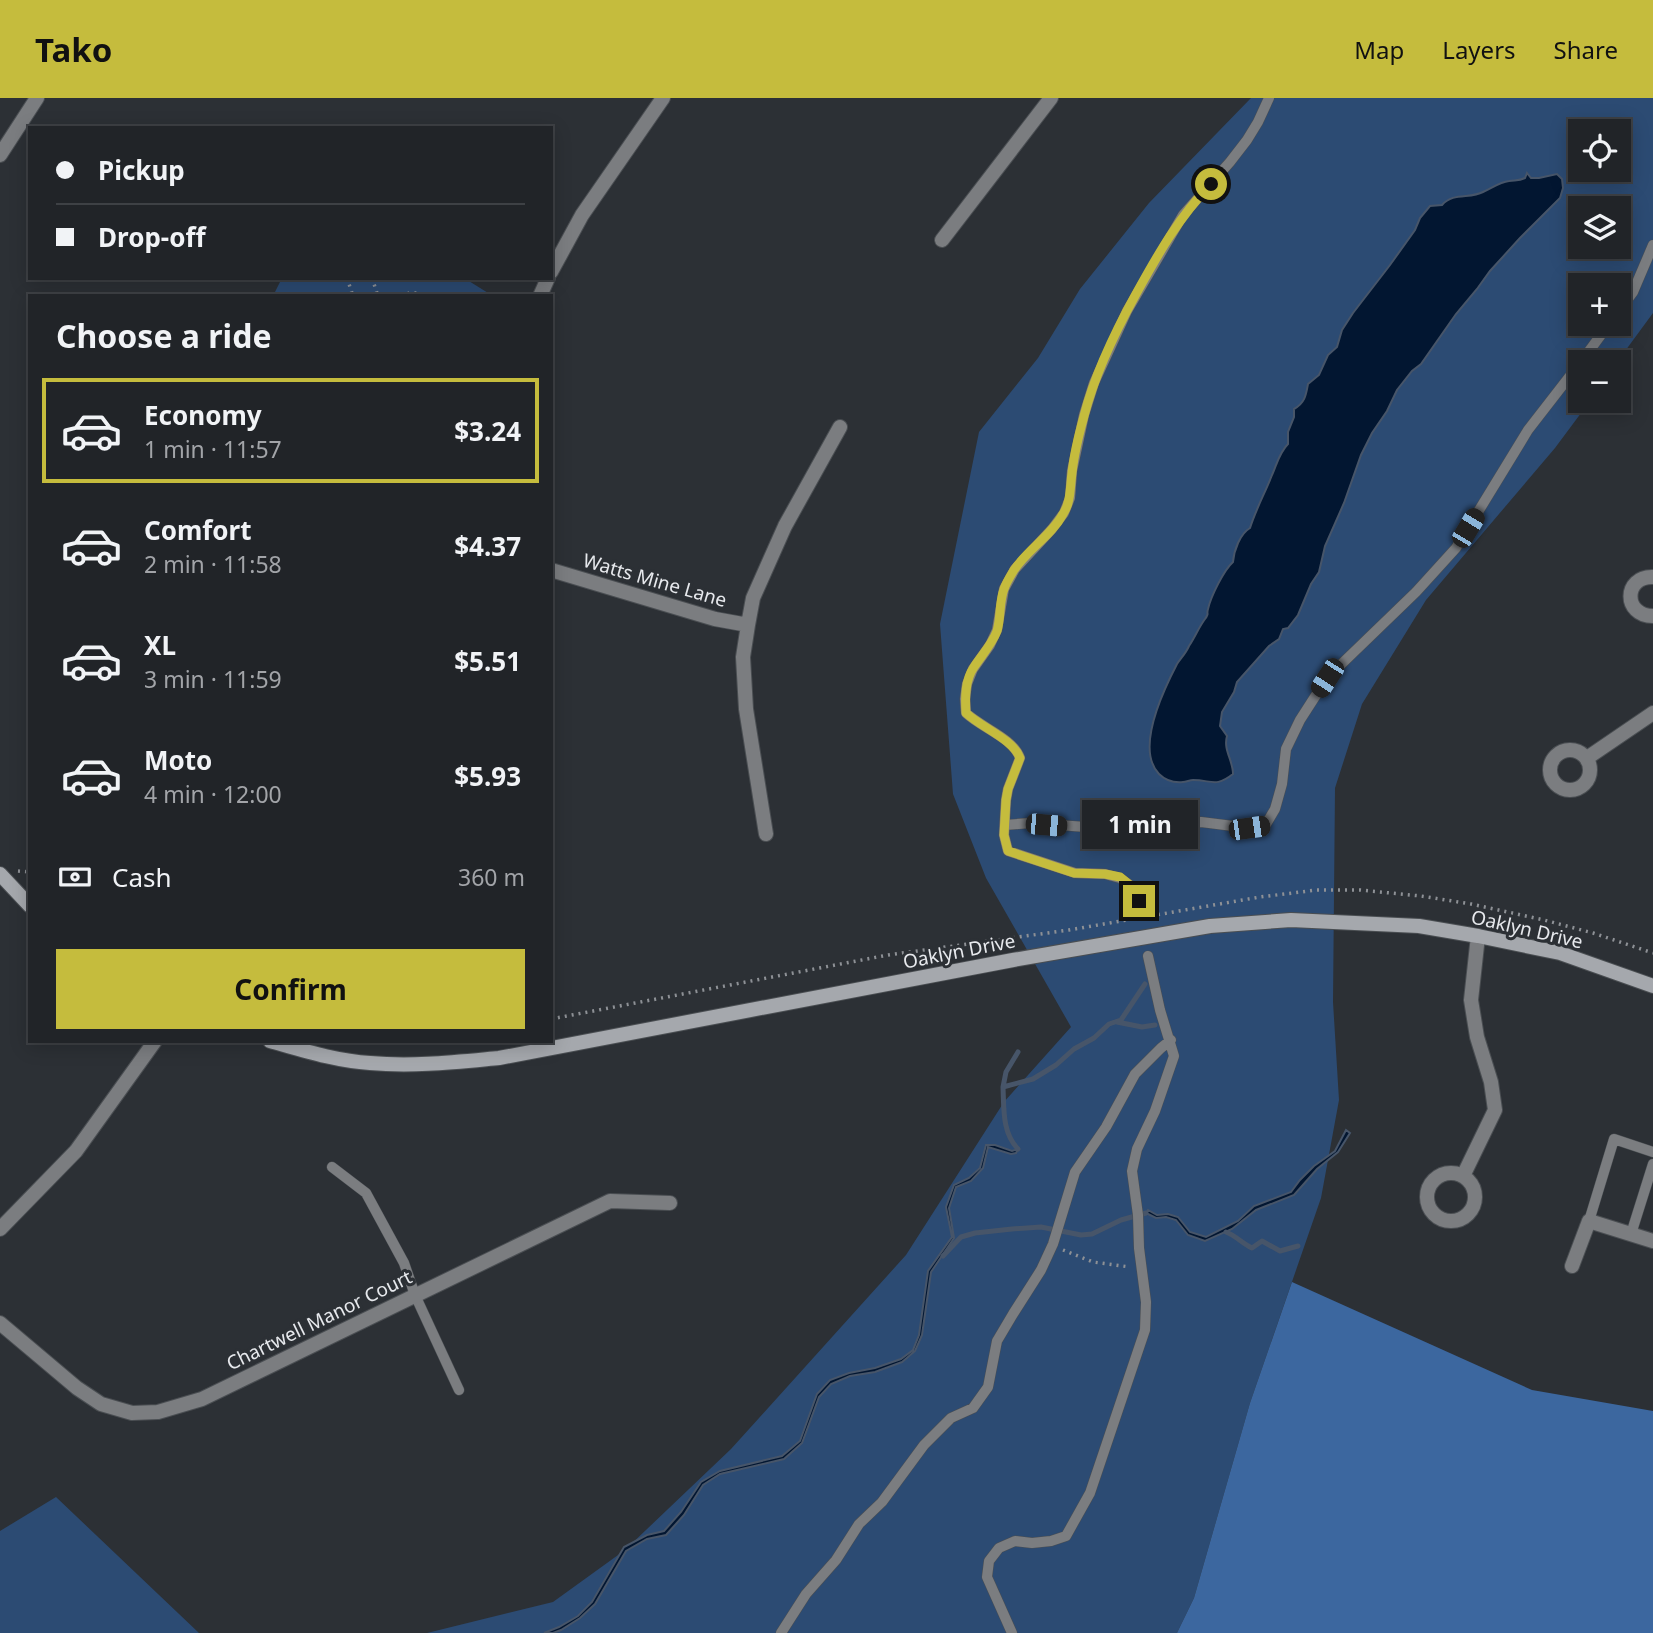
<!DOCTYPE html>
<html lang="en">
<head>
<meta charset="utf-8">
<style>
	:root { --surface:#212428; --page:#2d3034; --text:#f1f3f6; --muted:#a2a4a8; --line:#3e4145; --accent:#c5bc3d }
	body { margin:0; font-family:"Noto Sans",sans-serif; background:var(--page); color:var(--text); height:100vh; display:flex; flex-direction:column; font-size:26px; white-space:nowrap }
	* { box-sizing:border-box; margin:0 }
	p { font-size:23px; color:var(--muted) }
	.icon { flex:none; width:38px; height:38px; fill:none; stroke:currentColor; stroke-width:2; stroke-linecap:round; stroke-linejoin:round }
	.map { position:relative; flex:1; overflow:hidden }
	.drawer { position:absolute; left:28px; top:196px; width:525px; height:749px; display:flex; flex-direction:column; background:var(--surface); border-radius:0px; box-shadow:0 4px 18px #0003,0 0 0 2px var(--line) }
	.drawer>* { flex:none }
	.guide { position:absolute; left:28px; top:28px; width:525px; height:154px; border-radius:0px; box-shadow:0 4px 18px #0003,0 0 0 2px var(--line); display:grid; align-content:center; height:154px; padding:0 28px; background:var(--surface) }
	.tools { position:absolute; left:1568px; top:21px; display:grid; gap:14px }
	.tools a { display:grid; place-items:center; width:63px; height:63px; border-radius:0px; background:var(--surface); box-shadow:0 4px 18px #0003,0 0 0 2px var(--line); font-size:35px }
	.end { position:absolute; width:32px; height:32px; margin:-16px; border:9px solid #c5bc3d; background:#111; box-shadow:0 0 0 4px #111 }
	.from { border-radius:50% }
	.bubble { position:absolute; height:49px; border-radius:0px; background:var(--surface); box-shadow:0 4px 18px #0003,0 0 0 2px var(--line); font-size:23px; font-weight:700; line-height:49px; text-align:center }
	.car { position:absolute; width:21px; height:42px; margin:-21px -10px; border-radius:9px; box-shadow:0 0 5px 2px #0007; background:linear-gradient(#222 24%,#8ab4d8 0 40%,#222 0 76%,#8ab4d8 0 86%,#222 0) }
	.guide b { display:flex; align-items:center; gap:24px; height:66px; font-size:26px }
	.guide b+b { border-top:2px solid var(--line) }
	.guide i { width:18px; height:18px; background:var(--text) }
	ul { padding:0; list-style:none }
	li { display:flex; align-items:center; gap:21px; height:105px; margin:0 14px 10px; padding:0 14px; border:4px solid transparent; border-radius:0px }
	li div { flex:1 }
	li b { display:block; font-size:26px }
	li em { font-style:normal; font-weight:700 }
	li.active { border-color:var(--accent) }
	li>.icon { width:63px; height:63px; stroke-width:1.5 }
	h2 { padding:0 28px; font-size:32px; line-height:84px }
	.pay { display:flex; align-items:center; gap:18px; height:77px; padding:0 28px; font-size:26px }
	.pay p { margin-inline-start:auto }
	.primary-button { display:flex; gap:14px; margin-top:auto; padding:14px 28px }
	.primary-button a { flex:1; height:80px; border-radius:0px; background:var(--accent); color:#111; font-size:28px; font-weight:700; line-height:80px; text-align:center }
	header { display:flex; align-items:center; gap:42px; box-sizing:border-box; height:98px; padding:0 35px; background:var(--accent); color:#111 }
	header strong { font-size:33px }
	nav { display:flex; gap:38px; margin-inline-start:auto; font-size:24px }
	.map>svg:first-child { display:block }
	.green { fill:#2c4b73; fill-rule:evenodd }
	.forest { fill:#3c679f }
	.water { fill:#021631; stroke:#475569; stroke-width:2 }
	.lines { fill:none; stroke-linecap:round; stroke-linejoin:round }
	.stream { stroke:#475569; stroke-width:5 }
	.lane-casing { stroke:#4a4e52; stroke-width:11 }
	.street-casing { stroke:#4a4e52; stroke-width:16 }
	.secondary-casing { stroke:#4a4e52; stroke-width:16 }
	.path { stroke:#8e9196; stroke-width:3.5; stroke-dasharray:2 5; stroke-linecap:butt }
	.lane { stroke:#7b7d80; stroke-width:10 }
	.street { stroke:#7b7d80; stroke-width:14 }
	.secondary { stroke:#a5a8ad; stroke-width:14 }
	.route { stroke:#c5bc3d; stroke-width:9 }
	.labels { text-anchor:middle; dominant-baseline:central; stroke-width:6; stroke-linejoin:round; paint-order:stroke }
	.street-label { font-size:19px; fill:#e7e9ed; stroke:#2c3035 }
</style>
</head>
<body>
<header>
<strong>Tako</strong>
<nav><a>Map</a><a>Layers</a><a>Share</a></nav>
</header>
<div class="map">
<svg width="1653" height="1535" viewBox="0 0 1653 1535">
	<rect width="100%" height="100%" fill="#2c3035"/>
	<!-- green -->
	<path class="green" d="M 1251,0 L 1653,0 L 1653,215 L 1617,264 L 1580,264 L 1580,303 L 1590,303 L 1555,350 L 1426,502 L 1362,606 L 1335,690 L 1333,904 L 1339,1002 L 1321,1100 L 1250,1305 L 1194,1500 L 1177,1535 L 427,1535 L 553,1504 L 625,1452 L 731,1351 L 906,1157 L 1004,1004 L 1071,929 L 986,780 L 953,696 L 940,526 L 979,334 L 1038,260 L 1080,191 L 1149,105 ZM 1580,33 L 1619,33 L 1619,72 L 1580,72 ZM 1580,110 L 1619,110 L 1619,149 L 1580,149 ZM 1580,187 L 1619,187 L 1619,226 L 1580,226 Z
		M 282,180 L 464,180 L 493,198 L 273,198 Z
		M 56,1399 L 199,1535 L 0,1535 L 0,1433 Z"/>
	<!-- forest -->
	<path class="forest" d="M 1292,1184 L 1532,1292 L 1653,1313 L 1653,1535 L 1177,1535 L 1194,1500 L 1250,1305 Z"/>
	<!-- water -->
	<path class="water" d="M 1527,75 L 1531,80 L 1539,80 L 1557,76 L 1562,81 L 1563,90 L 1560,100 L 1520,140 L 1490,173 L 1477,191 L 1456,216 L 1421,266 L 1412,273 L 1397,292 L 1387,313 L 1372,335 L 1361,357 L 1344,405 L 1325,448 L 1319,474 L 1311,486 L 1298,517 L 1288,530 L 1283,531 L 1279,541 L 1269,548 L 1237,584 L 1234,594 L 1222,614 L 1220,628 L 1227,638 C 1223,652 1233,662 1233,676 C 1215,690 1212,682 1193,682 C 1190,682 1186,684 1183,684 C 1173,685 1165,682 1159,676 C 1135,651 1164,591 1177,566 C 1181,560 1186,555 1189,548 C 1195,539 1199,529 1205,521 C 1210,514 1206,518 1208,511 C 1211,498 1224,472 1233,464 C 1234,452 1240,436 1250,430 C 1256,411 1265,395 1272,377 C 1277,366 1279,355 1288,346 L 1288,334 L 1294,319 L 1294,311 C 1305,305 1306,297 1308,286 L 1319,277 L 1328,257 L 1337,249 L 1342,232 L 1353,215 L 1390,167 L 1415,132 L 1420,120 L 1430,108 L 1442,107 C 1453,94 1470,101 1483,94 C 1492,90 1500,84 1509,83 C 1516,82 1519,83 1525,80 Z
		M 1346,1032 L 1350,1035 L 1338,1054 L 1317,1071 L 1294,1097 L 1256,1112 L 1232,1131 L 1205,1143 L 1188,1137 L 1176,1122 L 1166,1119 L 1156,1120 L 1146,1115 L 1148,1112 L 1157,1117 L 1168,1116 L 1178,1119 L 1190,1134 L 1206,1139 L 1238,1123 L 1254,1108 L 1291,1094 L 1300,1082 L 1314,1068 L 1335,1053 Z
		M 986,1047 L 995,1047 L 1012,1053 L 1018,1051 L 1016,1055 L 1011,1056 L 988,1049 L 983,1070 L 971,1083 L 956,1089 L 949,1110 L 954,1140 L 931,1174 L 922,1237 L 915,1253 L 902,1264 L 875,1274 L 850,1278 L 831,1286 L 819,1299 L 802,1345 L 784,1361 L 720,1376 L 703,1387 L 684,1417 L 666,1437 L 647,1441 L 626,1453 L 595,1506 L 580,1520 L 561,1532 L 553,1535 L 544,1535 L 559,1529 L 578,1518 L 592,1504 L 624,1449 L 647,1437 L 664,1433 L 681,1414 L 701,1384 L 720,1373 L 782,1358 L 800,1343 L 817,1296 L 830,1282 L 849,1275 L 875,1270 L 901,1261 L 913,1252 L 919,1237 L 928,1173 L 952,1139 L 946,1109 L 954,1087 L 969,1080 L 980,1070 Z"/>
	<g class="lines">
		<!-- stream -->
		<path class="stream" d="M 1117,924 L 1142,929 L 1155,927
			M 1003,989 L 1006,974 L 1018,954
			M 1018,1051 C 1002,1035 1004,1010 1003,989 L 1033,981 L 1056,967 L 1074,951 L 1094,940 L 1109,926 L 1121,922 L 1145,886
			M 1226,1134 C 1236,1138 1242,1145 1252,1150 L 1262,1143 L 1280,1153 L 1298,1148
			M 943,1158 L 961,1139 L 975,1135 L 1012,1131 L 1041,1129 L 1081,1137 L 1092,1136 L 1121,1122 L 1146,1115"/>
		<defs>
			<path id="lane" d="M 1619,213 L 1633,194 L 1653,147
				M 1581,264 L 1609,226
				M 1005,727 L 1030,725 L 1100,730 L 1134,725 L 1201,724 L 1249,730 L 1265,728 L 1275,711 L 1282,686 L 1286,651 L 1300,622 L 1327,580 L 1416,494 L 1456,450 L 1528,332 L 1580,265
				M 1139,803 L 1131,788 L 1120,780 L 1105,776 L 1075,775 L 1008,753 L 1004,737 L 1006,702 L 1008,691 L 1020,660 C 1013,640 982,630 966,615 L 965,601 L 967,586 L 973,571 L 990,547 L 997,532 L 1004,491 L 1015,471 L 1052,431 L 1064,415 L 1070,400 L 1072,373 L 1084,317 L 1094,285 L 1127,213 L 1183,117 L 1230,64 L 1247,42 L 1258,24 L 1269,0
				M 332,1069 L 366,1095 L 404,1165 L 415,1197 L 459,1292
				M 1589,1123 L 1614,1041 L 1653,1054
				M 1631,1136 L 1653,1066
				M 781,1535 L 806,1496 L 836,1462 L 859,1426 L 882,1404 L 924,1347 L 951,1320 L 973,1310 L 988,1289 L 997,1243 L 1013,1216 L 1041,1172 L 1053,1146 L 1075,1074 L 1106,1029 L 1135,976 L 1161,950 L 1171,942
				M 1012,1535 L 987,1479 L 989,1463 L 999,1450 L 1015,1443 L 1032,1445 L 1051,1443 L 1066,1438 L 1090,1395 L 1145,1232 L 1146,1204 L 1139,1150 L 1138,1117 L 1132,1073 L 1137,1051 L 1155,1013 L 1174,958 L 1160,912 L 1148,858"/>
			<path id="street" d="M 0,57 L 37,0
				M 942,142 L 1051,0
				M 551,174 L 582,117 L 663,0
				M 540,198 L 548,180
				M 551,472 L 715,521 L 748,527
				M 1653,479 C 1623,478 1623,518 1653,518
				M1550 672a20 20 0 1 1 40 0a20 20 0 1 1-40 0Z
				M 1587,660 L 1653,615
				M 766,736 L 746,611 L 743,559 L 748,527 L 753,500 L 785,428 L 840,329
				M1427 1099a24 24 0 1 1 48 0a24 24 0 1 1-48 0Z
				M 1463,1078 L 1495,1012 L 1491,984 L 1477,939 L 1471,902 L 1478,838
				M 0,1131 L 76,1053 L 155,943
				M 1572,1168 L 1589,1123 L 1653,1143
				M 0,1225 L 77,1290 L 101,1306 L 132,1315 L 158,1314 L 202,1301 L 610,1103 L 670,1105"/>
			<path id="secondary" d="M 0,776 L 30,808
				M 270,943 C 302,952 336,963 370,965 C 413,969 456,964 499,960 L 1013,862 L 1210,828 L 1291,822 L 1419,828 L 1478,838 L 1560,855 L 1653,888"/>
		</defs>
		<!-- lane casing -->
		<use href="#lane" class="lane-casing"/>
		<!-- street casing -->
		<use href="#street" class="street-casing"/>
		<!-- secondary casing -->
		<use href="#secondary" class="secondary-casing"/>
		<!-- path -->
		<path class="path" d="M 347,180 L 353,198
			M 372,180 L 378,198
			M 401,198 L 412,194 L 426,198
			M 18,773 L 30,774
			M 551,921 L 888,857 L 1069,832 L 1260,799 L 1317,792 L 1360,792 L 1421,798 L 1471,806 L 1544,822 L 1593,835 L 1653,855
			M 1063,1152 L 1093,1164 L 1130,1169"/>
		<!-- lane -->
		<use href="#lane" class="lane"/>
		<!-- street -->
		<use href="#street" class="street"/>
		<!-- secondary -->
		<use href="#secondary" class="secondary"/>
	</g>
	<g class="lines">
		<!-- route -->
		<path class="route" d="M 1139,803 L 1131,788 L 1120,779 L 1105,776 L 1074,775 L 1008,753 L 1004,737 L 1006,702 L 1008,691 L 1020,660 C 1013,641 982,630 966,615 C 965,599 965,582 974,569 C 982,557 992,546 997,533 C 1001,520 999,504 1004,491 C 1006,485 1011,477 1014,472 C 1028,451 1051,438 1063,416 C 1071,404 1070,389 1072,375 C 1074,356 1079,336 1084,318 C 1095,275 1115,234 1136,196 C 1158,156 1179,119 1211,86"/>
	</g>
	<g class="labels">
		<!-- street labels -->
		<g class="street-label">
			<text transform="translate(655 482) rotate(16)">Watts Mine Lane</text>
			<text transform="translate(1527 831) rotate(13)">Oaklyn Drive</text>
			<text transform="translate(959 853) rotate(-11)">Oaklyn Drive</text>
			<text transform="translate(319 1222) rotate(-26)">Chartwell Manor Court</text>
		</g>
	</g>
</svg>
<div class="tools">
<a><svg class="icon" aria-label="locate" viewBox="0 0 24 24"><circle cx="12" cy="12" r="6"/><path d="M12 2v4M12 18v4M2 12h4M18 12h4"/></svg></a>
<a><svg class="icon" aria-label="layers" viewBox="0 0 24 24"><path d="M12 4l9 5-9 5-9-5zM3 14l9 5 9-5"/></svg></a>
<a>+</a>
<a>−</a>
</div>
<i class="end from" style="left:1211px;top:86px"></i>
<i class="end" style="left:1139px;top:803px"></i>
<div class="bubble" style="left:1082px;top:702px;width:116px">1 min</div>
<i class="car" style="left:1468px;top:430px;rotate:31deg"></i>
<i class="car" style="left:1327px;top:580px;rotate:213deg"></i>
<i class="car" style="left:1046px;top:727px;rotate:95deg"></i>
<i class="car" style="left:1249px;top:730px;rotate:82deg"></i>
<div class="guide">
<b><i class="from"></i>Pickup</b>
<b><i></i>Drop-off</b>
</div>
<section class="drawer">
<h2>Choose a ride</h2>
<ul>
<li class="active"><svg class="icon" aria-label="car" viewBox="0 0 24 24"><path d="M5 17H2v-5l4-1 3-4h7l3 4 3 1v5h-3M9 17h6M6 11h13"/><circle cx="7" cy="17" r="2"/><circle cx="17" cy="17" r="2"/></svg><div><b>Economy</b><p>1 min · 11:57</p></div><em>$3.24</em></li>
<li><svg class="icon" aria-label="car" viewBox="0 0 24 24"><path d="M5 17H2v-5l4-1 3-4h7l3 4 3 1v5h-3M9 17h6M6 11h13"/><circle cx="7" cy="17" r="2"/><circle cx="17" cy="17" r="2"/></svg><div><b>Comfort</b><p>2 min · 11:58</p></div><em>$4.37</em></li>
<li><svg class="icon" aria-label="car" viewBox="0 0 24 24"><path d="M5 17H2v-5l4-1 3-4h7l3 4 3 1v5h-3M9 17h6M6 11h13"/><circle cx="7" cy="17" r="2"/><circle cx="17" cy="17" r="2"/></svg><div><b>XL</b><p>3 min · 11:59</p></div><em>$5.51</em></li>
<li><svg class="icon" aria-label="car" viewBox="0 0 24 24"><path d="M5 17H2v-5l4-1 3-4h7l3 4 3 1v5h-3M9 17h6M6 11h13"/><circle cx="7" cy="17" r="2"/><circle cx="17" cy="17" r="2"/></svg><div><b>Moto</b><p>4 min · 12:00</p></div><em>$5.93</em></li>
</ul>
<div class="pay"><svg class="icon" aria-label="cash" viewBox="0 0 24 24"><path d="M3 7h18v10H3z"/><circle cx="12" cy="12" r="2"/></svg>Cash<p>360 m</p></div>
<div class="primary-button"><a>Confirm</a></div>
</section>
</div>
</body>
</html>
